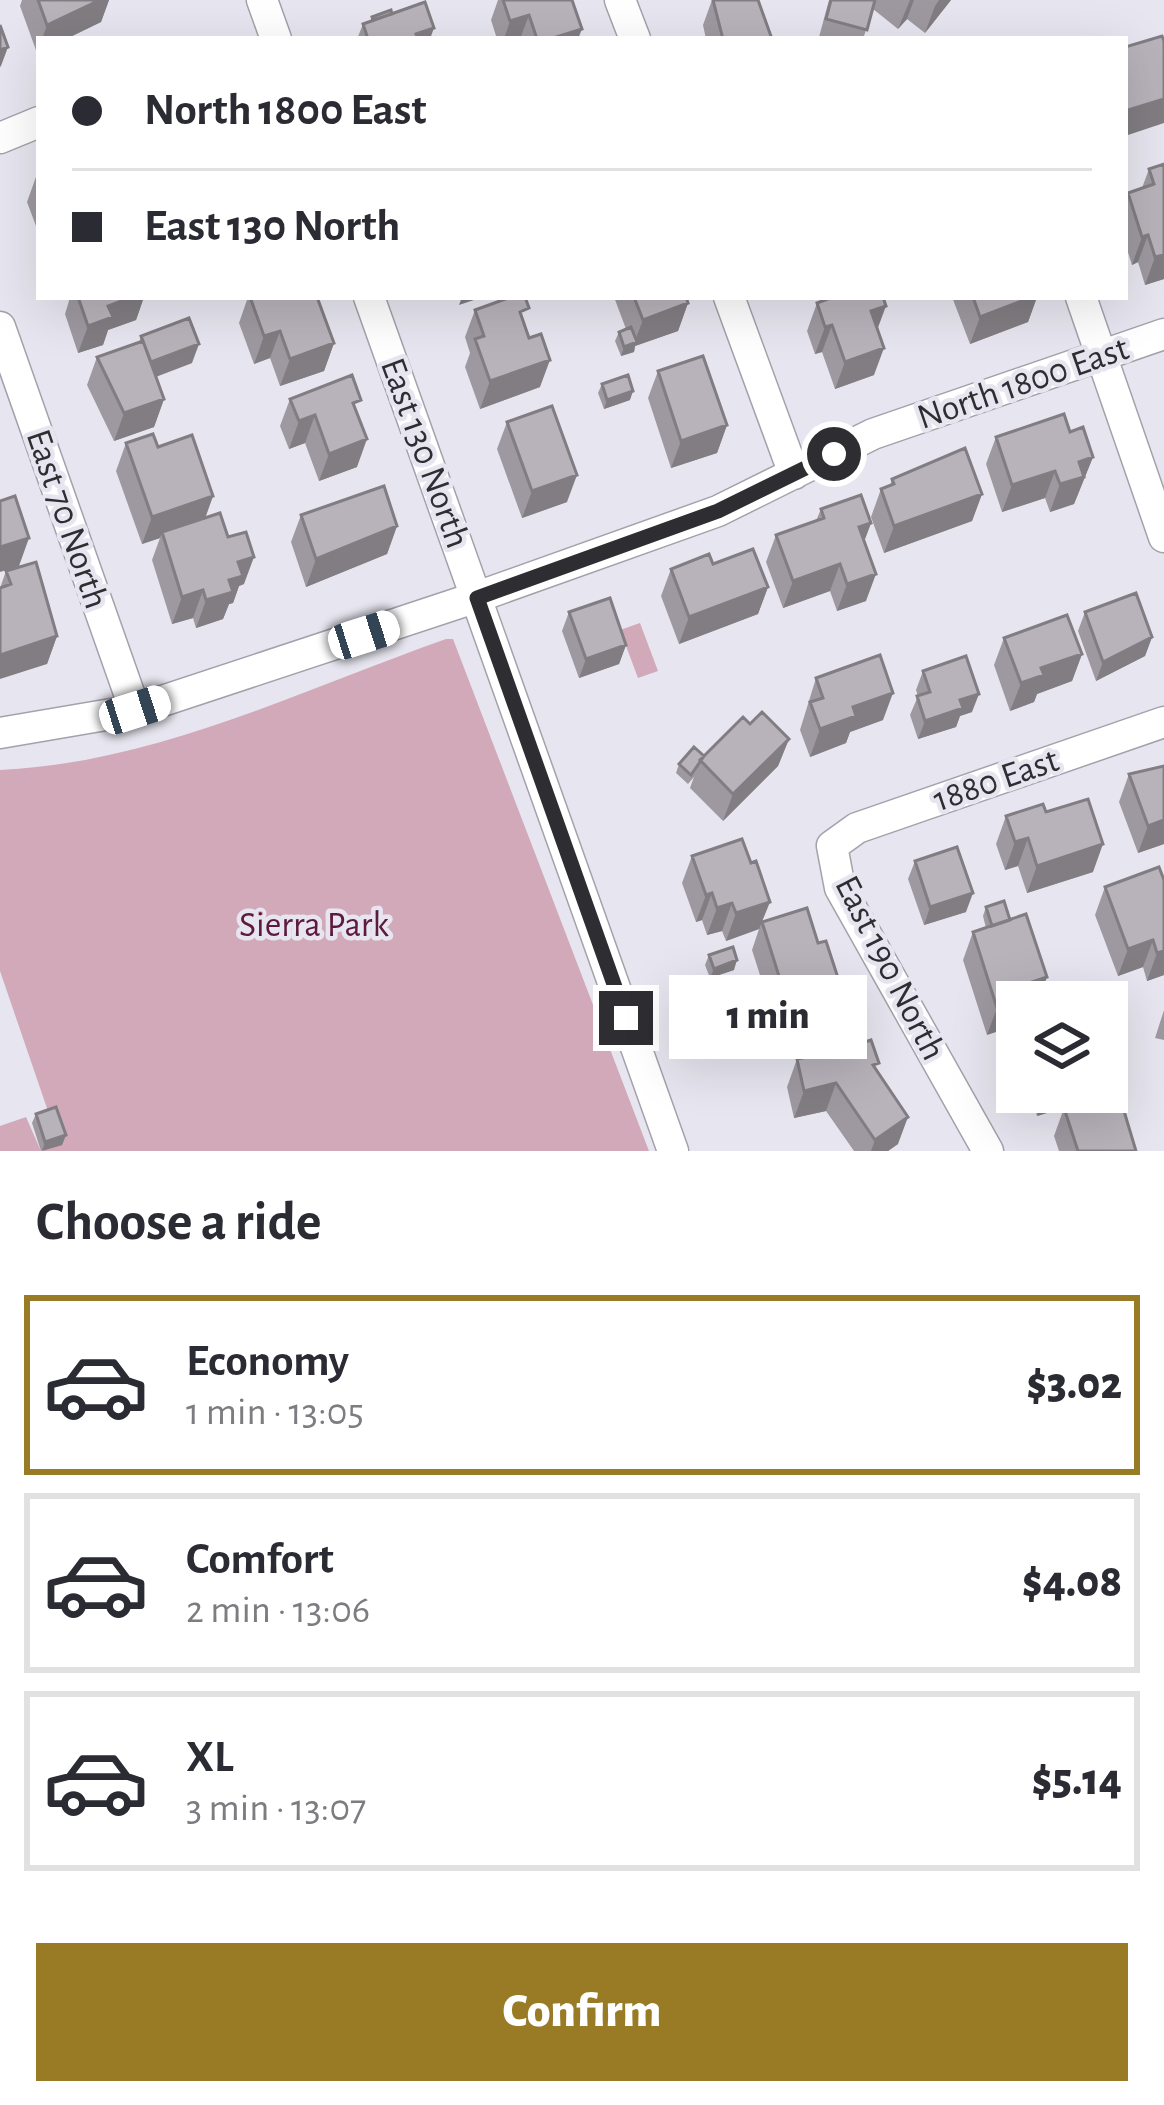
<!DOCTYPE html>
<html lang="en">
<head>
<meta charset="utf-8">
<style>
	:root { --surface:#fff; --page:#f2f2f3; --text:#2b2b33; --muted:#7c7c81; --line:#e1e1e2; --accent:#9a7b25 }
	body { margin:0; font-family:"Alegreya Sans",sans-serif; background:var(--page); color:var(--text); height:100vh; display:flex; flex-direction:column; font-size:45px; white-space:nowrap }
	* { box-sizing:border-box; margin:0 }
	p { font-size:39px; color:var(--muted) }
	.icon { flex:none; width:66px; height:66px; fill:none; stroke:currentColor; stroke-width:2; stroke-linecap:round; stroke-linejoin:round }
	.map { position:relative; height:1151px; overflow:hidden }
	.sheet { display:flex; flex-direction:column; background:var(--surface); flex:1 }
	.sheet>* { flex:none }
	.guide { position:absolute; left:36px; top:36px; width:1092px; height:264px; border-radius:0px; box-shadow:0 12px 48px #0002; display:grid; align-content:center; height:264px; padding:0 36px; background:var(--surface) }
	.tools { position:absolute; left:996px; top:981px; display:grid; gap:24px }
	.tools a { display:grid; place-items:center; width:132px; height:132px; border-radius:0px; background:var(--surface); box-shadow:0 12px 48px #0002; font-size:60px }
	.end { position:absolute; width:54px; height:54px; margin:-27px; border:15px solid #2e2e32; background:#fff; box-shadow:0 0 0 6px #fff }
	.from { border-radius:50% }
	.bubble { position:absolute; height:84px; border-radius:0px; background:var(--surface); box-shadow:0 12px 48px #0002; font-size:39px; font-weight:800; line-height:84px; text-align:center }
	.car { position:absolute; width:36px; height:72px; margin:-36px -18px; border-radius:15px; box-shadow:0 0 9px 3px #0007; background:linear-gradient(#fff 24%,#345 0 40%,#fff 0 76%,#345 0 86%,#fff 0) }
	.guide b { display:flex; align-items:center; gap:42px; height:114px; font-size:45px }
	.guide b+b { border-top:3px solid var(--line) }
	.guide i { width:30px; height:30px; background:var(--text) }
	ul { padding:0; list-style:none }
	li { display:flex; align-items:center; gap:36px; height:180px; margin:0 24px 18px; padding:0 12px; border:6px solid var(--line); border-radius:0px }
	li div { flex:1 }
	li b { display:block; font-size:45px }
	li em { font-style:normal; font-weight:800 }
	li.on { border-color:var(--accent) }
	li>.icon { width:108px; height:108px; stroke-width:1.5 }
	h2 { padding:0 36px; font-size:54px; line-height:144px }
	.action { display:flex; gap:24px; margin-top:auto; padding:24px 36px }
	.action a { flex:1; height:138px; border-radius:0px; background:var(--accent); color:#fff; font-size:48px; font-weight:800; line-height:138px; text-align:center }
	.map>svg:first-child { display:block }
	.green { fill:#d1a9b9 }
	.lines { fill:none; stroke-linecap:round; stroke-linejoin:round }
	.minor-casing { stroke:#a3a2ab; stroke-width:33 }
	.minor { stroke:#fff; stroke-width:30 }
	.wall { fill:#9e99a0 }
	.shaded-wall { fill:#817d82 }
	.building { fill:#b8b2ba; stroke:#817d82; stroke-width:3 }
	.route { stroke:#2e2e32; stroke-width:15 }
	.labels { text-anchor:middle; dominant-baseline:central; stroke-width:9; stroke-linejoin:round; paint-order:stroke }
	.street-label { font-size:36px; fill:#2e2e32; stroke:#e7e6f0 }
	.park-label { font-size:36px; fill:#5e1a3d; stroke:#e7e6f0 }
</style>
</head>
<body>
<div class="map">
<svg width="1164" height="1151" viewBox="0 0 1164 1151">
	<rect width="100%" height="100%" fill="#e7e6f0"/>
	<!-- green -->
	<path class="green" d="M 640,623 L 658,671 L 638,678 L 620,630 Z
		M 446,639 L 453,639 L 649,1151 L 43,1151 L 50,1117 L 0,971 L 0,770 C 154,763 302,690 446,639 Z
		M 26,1117 L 41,1151 L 0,1151 L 0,1126 Z"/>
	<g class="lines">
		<defs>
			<path id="minor" d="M 262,0 L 276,39
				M 620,0 L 635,39
				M 0,138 L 39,122
				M 369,297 L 673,1151
				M 729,297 L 794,474
				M 1081,297 L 1164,537
				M 0,327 L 135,710
				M 0,733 L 135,710 L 477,597 L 718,511 L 873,434 L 1164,334
				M 988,1151 L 840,888 L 832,846 L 857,828 L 1164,722"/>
		</defs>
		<!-- minor casing -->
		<use href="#minor" class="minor-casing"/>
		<!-- minor -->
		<use href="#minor" class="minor"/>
	</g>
	<!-- wall -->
	<path class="wall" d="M 22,0 L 109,0 L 101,22 L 66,39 L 39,39 L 37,53 L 20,6 Z
		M 498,0 L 572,0 L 578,39 L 497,39 L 491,20 Z
		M 712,0 L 758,0 L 772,39 L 706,39 L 703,25 Z
		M 829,0 L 951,0 L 925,33 L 907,19 L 898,29 L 873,9 L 863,39 L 825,39 L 819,37 Z
		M 392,14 L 430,39 L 357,39 L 363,24 L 370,22 L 372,17 Z
		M 1164,164 L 1164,279 L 1145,285 L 1138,262 L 1132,265 L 1125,243 L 1125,200 L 1128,193 L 1142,188 L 1149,169 Z
		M 37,174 L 39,174 L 39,234 L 27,202 Z
		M 68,297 L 144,297 L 136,320 L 108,330 L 103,345 L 78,353 L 65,314 L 69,301 Z
		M 248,297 L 317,297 L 334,343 L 324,371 L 280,386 L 270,358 L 254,364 L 239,323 Z
		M 614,297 L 686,297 L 688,303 L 678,331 L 635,346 L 634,352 L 621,356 L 615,341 L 619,332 L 626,329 Z
		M 952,297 L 1037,297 L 1028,322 L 970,344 Z
		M 817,303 L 877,329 L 874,375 L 835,389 L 822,352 L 815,354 L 807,331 Z
		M 475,310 L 523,323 L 540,387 L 480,409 L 465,367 L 470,353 L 465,337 Z
		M 141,336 L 192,363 L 156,377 L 164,399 L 154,427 L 114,441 L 87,385 L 97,357 L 139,343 Z
		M 658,371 L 727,425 L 717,453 L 671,468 L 648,398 Z
		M 602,384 L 630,400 L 604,409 L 598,393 Z
		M 290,399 L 356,412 L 357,467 L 319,481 L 305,443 L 289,449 L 280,426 Z
		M 507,422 L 567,502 L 522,518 L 497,449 Z
		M 1070,432 L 1093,457 L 1074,504 L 1050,512 L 1045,498 L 1002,512 L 986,464 L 996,437 Z
		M 126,443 L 158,447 L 213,496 L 205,519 L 244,584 L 239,586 L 233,603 L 229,604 L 223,619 L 196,628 L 193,618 L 172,624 L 152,560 L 160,538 L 142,544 L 116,471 Z
		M 892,479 L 982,494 L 972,521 L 884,553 L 871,517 L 881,489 L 890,486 Z
		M 821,509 L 871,523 L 864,541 L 866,601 L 837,611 L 830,591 L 783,608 L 766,562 L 776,535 L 816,521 Z
		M 301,515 L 397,526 L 387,554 L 306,587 L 291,542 Z
		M 671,569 L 768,587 L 758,614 L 679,644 L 661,596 Z
		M 6,571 L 57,636 L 47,664 L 0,588 Z
		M 569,612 L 626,645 L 619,664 L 579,678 L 562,631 Z
		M 1085,612 L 1152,637 L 1145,656 L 1096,681 L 1078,631 Z
		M 1004,638 L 1082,654 L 1072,681 L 1037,694 L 1034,702 L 1010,711 L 994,665 Z
		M 923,671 L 972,712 L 960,716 L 956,727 L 918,739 L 910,715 L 918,696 L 916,690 Z
		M 816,678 L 883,720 L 850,732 L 846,743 L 810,757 L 800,730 Z
		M 750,724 L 789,739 L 778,766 L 723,821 L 690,788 L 694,777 L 688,784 L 676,773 L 679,764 L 704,756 Z
		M 1164,766 L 1164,844 L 1138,853 L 1119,802 L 1129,774 Z
		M 1046,812 L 1093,872 L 1027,893 L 1018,866 L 1005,870 L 996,844 L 1006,816 Z
		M 692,856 L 763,922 L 807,908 L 830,1010 L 865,1042 L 876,1070 L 898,1144 L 888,1151 L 854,1151 L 826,1111 L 794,1118 L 787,1087 L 797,1059 L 814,1056 L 812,1039 L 821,1015 L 806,1019 L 802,1007 L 773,1016 L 752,950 L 759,929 L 726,941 L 722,931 L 707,935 L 702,920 L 696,922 L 682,883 Z
		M 915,861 L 966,912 L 924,925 L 908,879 Z
		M 1159,867 L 1164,975 L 1147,981 L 1143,967 L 1118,976 L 1095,915 L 1105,887 Z
		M 986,907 L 1017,1002 L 987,1035 L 963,960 L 973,932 L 986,928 L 983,916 Z
		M 709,955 L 734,970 L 710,978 L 705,965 Z
		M 1164,1010 L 1164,1040 L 1155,1038 Z
		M 1031,1092 L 1069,1092 L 1063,1108 L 1037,1116 Z
		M 1064,1108 L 1136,1151 L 1059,1151 L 1054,1136 Z
		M 36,1114 L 66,1135 L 62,1145 L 41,1151 L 32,1123 Z"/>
	<!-- shaded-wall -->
	<path class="shaded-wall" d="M 100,0 L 109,0 L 101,22 L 66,39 L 42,39 L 47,25 Z
		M 910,0 L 914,0 L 907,19 L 898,29 Z
		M 939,0 L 951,0 L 925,33 L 935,6 Z
		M 529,15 L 520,39 L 504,39 L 510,21 Z
		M 434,28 L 430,39 L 415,39 L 416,34 Z
		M 582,29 L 578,39 L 550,39 Z
		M 8,47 L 1,66 L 0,67 L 0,50 Z
		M 1164,99 L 1164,123 L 1125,136 L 1125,111 Z
		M 1148,235 L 1138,262 L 1132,265 L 1142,237 Z
		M 1164,255 L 1164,279 L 1145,285 L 1155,257 Z
		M 132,297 L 144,297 L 136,320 L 108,330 L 103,345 L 78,353 L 88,326 L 108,306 Z
		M 462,297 L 483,297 L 459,305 Z
		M 1032,297 L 1037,297 L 1028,322 L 970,344 L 980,317 Z
		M 688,303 L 678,331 L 635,346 L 634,352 L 621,356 L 624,347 L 634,343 L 643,320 Z
		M 886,306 L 876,333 L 871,311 Z
		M 832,325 L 822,352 L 815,354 L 825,327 Z
		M 280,331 L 270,358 L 254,364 L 264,336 Z
		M 334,343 L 324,371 L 280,386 L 290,359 Z
		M 199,344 L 192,363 L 144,381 L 151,362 Z
		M 884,348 L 874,375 L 835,389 L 845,362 Z
		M 550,360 L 540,387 L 480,409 L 490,381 Z
		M 633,391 L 630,400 L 604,409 L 607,400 Z
		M 164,399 L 154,427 L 114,441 L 124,413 Z
		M 315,415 L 305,443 L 289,449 L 299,421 Z
		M 727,425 L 717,453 L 671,468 L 681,441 Z
		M 367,439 L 357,467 L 319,481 L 329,454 Z
		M 1093,457 L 1074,504 L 1050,512 L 1060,484 L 1079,462 Z
		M 1055,471 L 1045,498 L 1002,512 L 1012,485 Z
		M 577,475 L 567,502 L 522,518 L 532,491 Z
		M 982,494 L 972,521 L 884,553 L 894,526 Z
		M 213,496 L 203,523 L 162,532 L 160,538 L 142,544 L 152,517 Z
		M 871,523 L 861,550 L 859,527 Z
		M 397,526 L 387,554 L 306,587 L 316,559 Z
		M 29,538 L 19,566 L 0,572 L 0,547 Z
		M 254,557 L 244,584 L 239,586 L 233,603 L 229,604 L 223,619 L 196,628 L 206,600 L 238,562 Z
		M 840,564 L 830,591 L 783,608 L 793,581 Z
		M 876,574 L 866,601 L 837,611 L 847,584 Z
		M 768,587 L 758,614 L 679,644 L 689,617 Z
		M 203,590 L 193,618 L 172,624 L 182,597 Z
		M 57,636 L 47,664 L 0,679 L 0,655 Z
		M 1152,637 L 1145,656 L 1096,681 L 1103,662 Z
		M 626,645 L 619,664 L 579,678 L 586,659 Z
		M 1082,654 L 1072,681 L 1037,694 L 1034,702 L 1010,711 L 1021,683 L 1041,668 Z
		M 893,693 L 883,720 L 850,732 L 846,743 L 810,757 L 820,729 L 853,707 Z
		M 979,694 L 972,712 L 960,716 L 956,727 L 918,739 L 925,721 L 960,700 Z
		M 789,739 L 778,766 L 723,821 L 733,794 Z
		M 1164,820 L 1164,844 L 1138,853 L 1148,826 Z
		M 1028,838 L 1018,866 L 1005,870 L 1015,842 Z
		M 1103,844 L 1093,872 L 1027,893 L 1037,866 Z
		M 712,893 L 702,920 L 696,922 L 706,895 Z
		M 973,893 L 966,912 L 924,925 L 930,907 Z
		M 770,902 L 759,929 L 726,941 L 736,913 Z
		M 732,903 L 722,931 L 707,935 L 717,908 Z
		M 1153,940 L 1143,967 L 1118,976 L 1128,949 Z
		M 1164,951 L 1164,975 L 1147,981 L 1157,953 Z
		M 737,960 L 734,970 L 710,978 L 714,969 Z
		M 1047,977 L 1038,1002 L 1017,1002 L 1017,1025 L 987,1035 L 997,1008 L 1026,984 Z
		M 812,979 L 802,1007 L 773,1016 L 783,989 Z
		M 840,984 L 830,1012 L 822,1011 L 821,1015 L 806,1019 L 816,992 Z
		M 836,1083 L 826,1111 L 794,1118 L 804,1091 Z
		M 1046,1092 L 1069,1092 L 1063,1108 L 1037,1116 Z
		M 908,1117 L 898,1144 L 888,1151 L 871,1151 L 875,1140 Z
		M 66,1135 L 62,1145 L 42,1151 L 45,1142 Z"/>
	<!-- building -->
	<path class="building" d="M 38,0 L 100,0 L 47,25 Z
		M 503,0 L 572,0 L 582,29 L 550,39 L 537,39 L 529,15 L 510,21 Z
		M 713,0 L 758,0 L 772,39 L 723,39 Z
		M 831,0 L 875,0 L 867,30 L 826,19 Z
		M 425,2 L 434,28 L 416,34 L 418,39 L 368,39 L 363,24 Z
		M 391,10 L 392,14 L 373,20 L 372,17 Z
		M 0,25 L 8,47 L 0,50 Z
		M 1162,36 L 1164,41 L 1164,99 L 1125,111 L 1125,47 Z
		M 1164,164 L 1164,255 L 1155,257 L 1148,235 L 1142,237 L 1128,193 L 1154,184 L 1149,169 Z
		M 78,297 L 132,297 L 108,306 L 113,317 L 88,326 Z
		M 250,297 L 317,297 L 334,343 L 290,359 L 280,331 L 264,336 Z
		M 511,297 L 525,297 L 529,308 L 520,312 L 529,338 L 541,334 L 550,360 L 490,381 L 475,339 L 484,336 L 475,310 Z
		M 634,297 L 686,297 L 688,303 L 643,320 Z
		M 833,297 L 883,297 L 886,306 L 871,311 L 884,348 L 845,362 L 832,325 L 825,327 L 817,303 Z
		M 973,297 L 1032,297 L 980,317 Z
		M 189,318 L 199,344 L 151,362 L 141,336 Z
		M 631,327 L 637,342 L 624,347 L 619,332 Z
		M 143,341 L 164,399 L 124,413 L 97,357 Z
		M 703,356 L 727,425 L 681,441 L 658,371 Z
		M 352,375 L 361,400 L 353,403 L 367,439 L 329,454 L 315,415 L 299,421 L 290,399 Z
		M 628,375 L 633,391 L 607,400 L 602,384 Z
		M 552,406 L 577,475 L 532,491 L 507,422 Z
		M 1064,414 L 1070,432 L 1083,427 L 1093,457 L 1079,462 L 1084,477 L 1060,484 L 1055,471 L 1012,485 L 996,437 Z
		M 153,434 L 158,447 L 192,435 L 213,496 L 152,517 L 126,443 Z
		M 965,448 L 982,494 L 894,526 L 881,489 L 894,484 L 892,479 Z
		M 384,486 L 397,526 L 316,559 L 301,515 Z
		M 861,495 L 871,523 L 859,527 L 876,574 L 847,584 L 840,564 L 793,581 L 776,535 L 824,518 L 821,509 Z
		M 15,496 L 29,538 L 0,547 L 0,501 Z
		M 220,513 L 228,537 L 246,532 L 254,557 L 238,562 L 243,576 L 229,580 L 233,592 L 206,600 L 203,590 L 182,597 L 162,532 Z
		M 753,549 L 768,587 L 689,617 L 671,569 L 709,554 L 713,564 Z
		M 36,562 L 57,636 L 0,655 L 0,588 L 11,584 L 6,571 Z
		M 1136,593 L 1152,637 L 1103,662 L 1085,612 Z
		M 610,598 L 626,645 L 586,659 L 569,612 Z
		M 1067,615 L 1082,654 L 1041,668 L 1044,675 L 1021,683 L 1004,638 Z
		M 880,655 L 893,693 L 853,707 L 856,716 L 820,729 L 810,702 L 823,698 L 816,678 Z
		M 966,656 L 979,694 L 960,700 L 963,708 L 925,721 L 917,696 L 930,692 L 923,671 Z
		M 762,712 L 789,739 L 733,794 L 700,760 L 743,717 L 750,724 Z
		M 694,747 L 704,756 L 691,775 L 679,764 Z
		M 1164,766 L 1164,820 L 1148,826 L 1129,774 Z
		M 1088,799 L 1103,844 L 1037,866 L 1028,838 L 1015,842 L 1006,816 L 1043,804 L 1046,812 Z
		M 742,839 L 751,863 L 756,861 L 770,902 L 736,913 L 732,903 L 717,908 L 712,893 L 706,895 L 692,856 Z
		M 957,847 L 973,893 L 930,907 L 915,861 Z
		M 1159,867 L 1164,880 L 1164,951 L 1157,953 L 1153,940 L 1128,949 L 1105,887 Z
		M 1004,901 L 1010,920 L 992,926 L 986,907 Z
		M 807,908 L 818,943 L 826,941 L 840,984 L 816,992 L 812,979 L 783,989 L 762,922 Z
		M 1026,914 L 1047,977 L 1026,984 L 1030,997 L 997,1008 L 973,932 Z
		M 733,947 L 737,960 L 714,969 L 709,955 Z
		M 861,1007 L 865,1042 L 871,1040 L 879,1063 L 873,1065 L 908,1117 L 875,1140 L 836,1083 L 804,1091 L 797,1059 L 827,1053 L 822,1011 Z
		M 1118,1091 L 1136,1151 L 1078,1151 L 1064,1108 Z
		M 56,1107 L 66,1135 L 45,1142 L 36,1114 Z"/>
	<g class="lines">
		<!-- route -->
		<path class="route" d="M 626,1018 L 477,598 L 718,511 L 834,454"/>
	</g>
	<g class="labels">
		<!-- street labels -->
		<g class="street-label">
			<text transform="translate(1023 383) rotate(-19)">North 1800 East</text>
			<text transform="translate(425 453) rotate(70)">East 130 North</text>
			<text transform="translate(67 519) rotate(71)">East 70 North</text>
			<text transform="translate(996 780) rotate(-19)">1880 East</text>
			<text transform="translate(890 968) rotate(63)">East 190 North</text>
		</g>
		<!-- park labels -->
		<g class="park-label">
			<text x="314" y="925">Sierra Park</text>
		</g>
	</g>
</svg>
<div class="tools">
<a><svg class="icon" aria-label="layers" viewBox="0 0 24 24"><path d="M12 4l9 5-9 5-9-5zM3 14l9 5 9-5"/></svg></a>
</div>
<i class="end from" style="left:834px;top:454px"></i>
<i class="end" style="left:626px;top:1018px"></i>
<div class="bubble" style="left:669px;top:975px;width:198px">1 min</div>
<i class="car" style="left:364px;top:635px;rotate:72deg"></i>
<i class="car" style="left:135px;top:710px;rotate:72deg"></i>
<div class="guide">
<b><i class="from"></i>North 1800 East</b>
<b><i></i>East 130 North</b>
</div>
</div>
<section class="sheet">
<h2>Choose a ride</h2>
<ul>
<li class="on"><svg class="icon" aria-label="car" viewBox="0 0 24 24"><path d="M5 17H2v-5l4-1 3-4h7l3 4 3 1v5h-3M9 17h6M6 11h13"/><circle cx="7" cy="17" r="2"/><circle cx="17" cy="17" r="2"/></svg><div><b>Economy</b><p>1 min · 13:05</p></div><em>$3.02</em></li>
<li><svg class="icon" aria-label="car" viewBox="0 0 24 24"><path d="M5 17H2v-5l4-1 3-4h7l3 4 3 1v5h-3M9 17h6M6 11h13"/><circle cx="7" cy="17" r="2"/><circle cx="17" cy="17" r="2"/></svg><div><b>Comfort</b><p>2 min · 13:06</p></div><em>$4.08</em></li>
<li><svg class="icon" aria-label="car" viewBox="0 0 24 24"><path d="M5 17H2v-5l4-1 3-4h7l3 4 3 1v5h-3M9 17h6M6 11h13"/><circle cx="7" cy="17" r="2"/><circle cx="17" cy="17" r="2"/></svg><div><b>XL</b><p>3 min · 13:07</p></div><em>$5.14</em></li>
</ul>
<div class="action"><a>Confirm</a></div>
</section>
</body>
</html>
